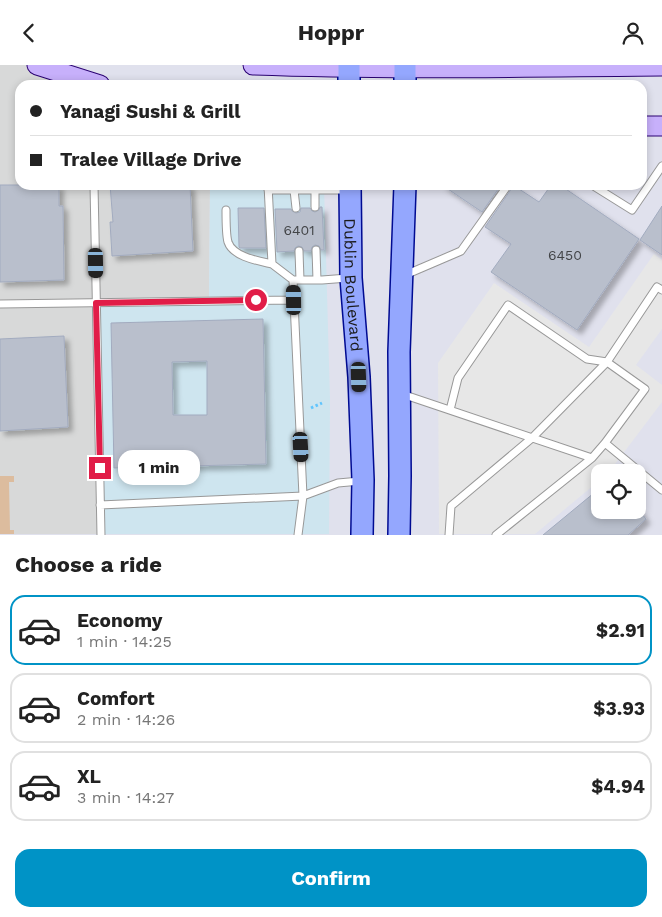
<!DOCTYPE html>
<html lang="en">
<head>
<meta charset="utf-8">
<style>
	:root { --surface:#fff; --page:#f2f2f2; --text:#222; --muted:#767676; --line:#e0e0e0; --accent:#0093c6 }
	body { margin:0; font-family:"Work Sans",sans-serif; background:var(--page); color:var(--text); height:100vh; display:flex; flex-direction:column; font-size:19px; white-space:nowrap }
	* { box-sizing:border-box; margin:0 }
	p { font-size:16px; color:var(--muted) }
	.icon { flex:none; width:28px; height:28px; fill:none; stroke:currentColor; stroke-width:2; stroke-linecap:round; stroke-linejoin:round }
	.map { position:relative; height:470px; overflow:hidden }
	.sheet { display:flex; flex-direction:column; background:var(--surface); flex:1 }
	.sheet>* { flex:none }
	.banner { position:absolute; left:15px; top:15px; width:632px; height:110px; border-radius:15px; box-shadow:0 2px 8px #0003; display:grid; align-content:center; height:110px; padding:0 15px; background:var(--surface) }
	.tools { position:absolute; left:591px; top:399px; display:grid; gap:10px }
	.tools a { display:grid; place-items:center; width:55px; height:55px; border-radius:10px; background:var(--surface); box-shadow:0 2px 8px #0003; font-size:25px }
	.end { position:absolute; width:22px; height:22px; margin:-11px; border:6px solid #e11d48; background:#fff; box-shadow:0 0 0 2px #fff }
	.from { border-radius:50% }
	.bubble { position:absolute; height:35px; border-radius:15px; background:var(--surface); box-shadow:0 2px 8px #0003; font-size:16px; font-weight:700; line-height:35px; text-align:center }
	.car { position:absolute; width:15px; height:30px; margin:-15px -8px; border-radius:6px; box-shadow:0 0 4px 1px #0007; background:linear-gradient(#222 24%,#8ab4d8 0 40%,#222 0 76%,#8ab4d8 0 86%,#222 0) }
	.banner b { display:flex; align-items:center; gap:18px; height:48px; font-size:19px }
	.banner b+b { border-top:1px solid var(--line) }
	.banner i { width:12px; height:12px; background:var(--text) }
	ul { padding:0; list-style:none }
	li { display:flex; align-items:center; gap:15px; height:70px; margin:0 10px 8px; padding:0 5px; border:2px solid var(--line); border-radius:15px }
	li div { flex:1 }
	li b { display:block; font-size:19px }
	li em { font-style:normal; font-weight:700 }
	li.current { border-color:var(--accent) }
	li>.icon { width:45px; height:45px; stroke-width:1.5 }
	h2 { padding:0 15px; font-size:22px; line-height:60px }
	.action { display:flex; gap:10px; margin-top:auto; padding:10px 15px }
	.action a { flex:1; height:58px; border-radius:15px; background:var(--accent); color:#fff; font-size:20px; font-weight:700; line-height:58px; text-align:center }
	header { display:flex; justify-content:space-between; align-items:center; height:65px; padding:0 15px; background:var(--surface); font-size:22px; font-weight:700 }
	.map>svg:first-child { display:block }
	.residential { fill:#d8d9d9 }
	.commercial { fill:#cee5ef }
	.parking { fill:#e7e7e7 }
	.water { fill:#dcbc9e }
	.building { fill:#b9bfcc; stroke:#a2abbf; fill-rule:evenodd; filter:url(#shadow) }
	.lines { fill:none; stroke-linecap:round; stroke-linejoin:round }
	.service-casing { stroke:#989898; stroke-width:9 }
	.secondary-casing { stroke:#2a0272; stroke-width:21 }
	.primary-casing { stroke:#000b92; stroke-width:24 }
	.path { stroke:#61c5fd; stroke-width:3; stroke-dasharray:2.5 2.5; stroke-linecap:butt }
	.service { stroke:#fff; stroke-width:7 }
	.secondary { stroke:#c7b0fb; stroke-width:19 }
	.primary { stroke:#94a7fe; stroke-width:21 }
	.route { stroke:#e11d48; stroke-width:6 }
	.labels { text-anchor:middle; dominant-baseline:central; stroke-width:4; stroke-linejoin:round; paint-order:stroke }
	.number-label { font-size:14px; fill:#424447 }
	.street-label { font-size:16px; fill:#1b1b1b; stroke:#fff }
</style>
</head>
<body>
<header><svg class="icon" aria-label="back" viewBox="0 0 24 24"><path d="M15 5l-7 7 7 7"/></svg>Hoppr<svg class="icon" aria-label="person" viewBox="0 0 24 24"><circle cx="12" cy="8" r="4"/><path d="M4 21q1-7 8-7t8 7"/></svg></header>
<div class="map">
<svg width="662" height="470" viewBox="0 0 662 470">
	<defs>
		<filter id="shadow"><feDropShadow dx="4.5" dy="4.5" stdDeviation="2.5" flood-color="#0004"/></filter>
	</defs>
	<rect width="100%" height="100%" fill="#e0e1ed"/>
	<!-- residential -->
	<path class="residential" d="M 0,0 L 37,0 L 100,20 L 20,20 L 20,120 L 210,120 L 209,236 L 101,469 L 0,469 Z"/>
	<!-- commercial -->
	<path class="commercial" d="M 210,120 L 324,120 L 330,335 L 329,469 L 101,469 L 96,238 L 209,236 Z"/>
	<!-- parking -->
	<path class="parking" d="M 654,189 L 662,195 L 662,264 L 636,300 L 662,320 L 662,337 L 609,407 L 600,408 L 600,415 L 535,469 L 439,469 L 438,298 L 494,218 L 589,282 Z"/>
	<!-- water -->
	<path class="water" d="M 0,411 L 14,411 L 14,417 L 9,417 L 10,465 L 14,465 L 14,469 L 0,469 Z"/>
	<!-- building -->
	<path class="building" d="M 0,120 L 59,120 L 59,141 L 63,141 L 64,215 L 0,217 Z
		M 110,120 L 190,120 L 193,186 L 112,191 L 110,157 L 113,157 Z
		M 442,120 L 501,120 L 482,147 Z
		M 513,120 L 539,137 L 551,120 L 560,120 L 639,174 L 577,265 L 491,207 L 511,179 L 485,162 L 512,123 Z
		M 662,141 L 662,190 L 640,175 Z
		M 320,142 L 322,142 L 324,185 L 321,185 L 319,181 L 315,180 L 312,182 L 311,186 L 304,186 L 302,182 L 298,181 L 295,183 L 294,186 L 277,187 L 275,144 L 291,144 L 292,146 L 296,148 L 300,147 L 301,143 L 310,143 L 312,146 L 315,147 L 319,145 Z
		M 238,143 L 264,143 L 266,183 L 240,183 L 239,182 Z
		M 263,254 L 266,399 L 114,403 L 111,258 ZM 207,296 L 207,350 L 173,350 L 172,297 Z
		M 64,271 L 68,362 L 0,366 L 0,274 Z
		M 600,423 L 600,445 L 639,445 L 646,454 L 628,470 L 543,470 Z"/>
	<g class="lines">
		<defs>
			<path id="service" d="M 94,120 L 101,470
				M 268,120 L 272,199 L 293,215
				M 592,120 L 632,145 L 662,101
				M 268,125 L 348,125
				M 294,125 L 296,143
				M 315,125 L 315,142
				M 226,145 C 226,153 226,170 228,177 C 233,192 259,196 272,199
				M 316,185 L 317,215
				M 299,186 L 300,215
				M 405,210 L 461,186 L 508,120
				M 0,239 L 294,235
				M 402,329 L 592,393
				M 450,345 L 458,313 L 508,240 L 587,294 L 607,297 L 645,324 L 605,378 L 592,393 L 496,470
				M 605,378 L 662,425
				M 100,440 L 303,431 L 338,418 L 360,416
				M 298,470 L 303,431 L 293,215 L 322,215 L 348,213
				M 449,470 L 451,441 L 532,373 L 607,297 L 657,222 L 662,225"/>
			<path id="secondary" d="M 37,0 L 100,20
				M 253,0 C 390,5 526,2 662,1
				M 642,61 L 662,61"/>
			<g id="primary">
				<path d="M 349,0 L 349,20"/>
				<path d="M 405,0 L 405,20"/>
				<path id="s1" d="M 350,120 L 351,213 L 359,312 L 363,415 L 362,470"/>
				<path d="M 399,470 L 400,411 L 399,287 L 405,120"/>
			</g>
		</defs>
		<!-- service casing -->
		<use href="#service" class="service-casing"/>
		<!-- secondary casing -->
		<use href="#secondary" class="secondary-casing"/>
		<!-- primary casing -->
		<use href="#primary" class="primary-casing"/>
		<!-- path -->
		<path class="path" d="M 311,343 L 322,338"/>
		<!-- service -->
		<use href="#service" class="service"/>
		<!-- secondary -->
		<use href="#secondary" class="secondary"/>
		<!-- primary -->
		<use href="#primary" class="primary"/>
	</g>
	<g class="lines">
		<!-- route -->
		<path class="route" d="M 100,403 L 96,238 L 256,235"/>
	</g>
	<g class="labels">
		<!-- number labels -->
		<g class="number-label">
			<text x="299" y="165">6401</text>
			<text x="565" y="190">6450</text>
		</g>
		<!-- street labels -->
		<g class="street-label">
			<text stroke="none"><textPath href="#s1" startOffset="100">Dublin Boulevard</textPath></text>
		</g>
	</g>
</svg>
<div class="tools">
<a><svg class="icon" aria-label="locate" viewBox="0 0 24 24"><circle cx="12" cy="12" r="6"/><path d="M12 2v4M12 18v4M2 12h4M18 12h4"/></svg></a>
</div>
<i class="end from" style="left:256px;top:235px"></i>
<i class="end" style="left:100px;top:403px"></i>
<div class="bubble" style="left:118px;top:385px;width:82px">1 min</div>
<i class="car" style="left:96px;top:198px;rotate:179deg"></i>
<i class="car" style="left:294px;top:235px;rotate:359deg"></i>
<i class="car" style="left:359px;top:312px;rotate:178deg"></i>
<i class="car" style="left:301px;top:382px;rotate:177deg"></i>
<div class="banner">
<b><i class="from"></i>Yanagi Sushi &amp; Grill</b>
<b><i></i>Tralee Village Drive</b>
</div>
</div>
<section class="sheet">
<h2>Choose a ride</h2>
<ul>
<li class="current"><svg class="icon" aria-label="car" viewBox="0 0 24 24"><path d="M5 17H2v-5l4-1 3-4h7l3 4 3 1v5h-3M9 17h6M6 11h13"/><circle cx="7" cy="17" r="2"/><circle cx="17" cy="17" r="2"/></svg><div><b>Economy</b><p>1 min · 14:25</p></div><em>$2.91</em></li>
<li><svg class="icon" aria-label="car" viewBox="0 0 24 24"><path d="M5 17H2v-5l4-1 3-4h7l3 4 3 1v5h-3M9 17h6M6 11h13"/><circle cx="7" cy="17" r="2"/><circle cx="17" cy="17" r="2"/></svg><div><b>Comfort</b><p>2 min · 14:26</p></div><em>$3.93</em></li>
<li><svg class="icon" aria-label="car" viewBox="0 0 24 24"><path d="M5 17H2v-5l4-1 3-4h7l3 4 3 1v5h-3M9 17h6M6 11h13"/><circle cx="7" cy="17" r="2"/><circle cx="17" cy="17" r="2"/></svg><div><b>XL</b><p>3 min · 14:27</p></div><em>$4.94</em></li>
</ul>
<div class="action"><a>Confirm</a></div>
</section>
</body>
</html>
